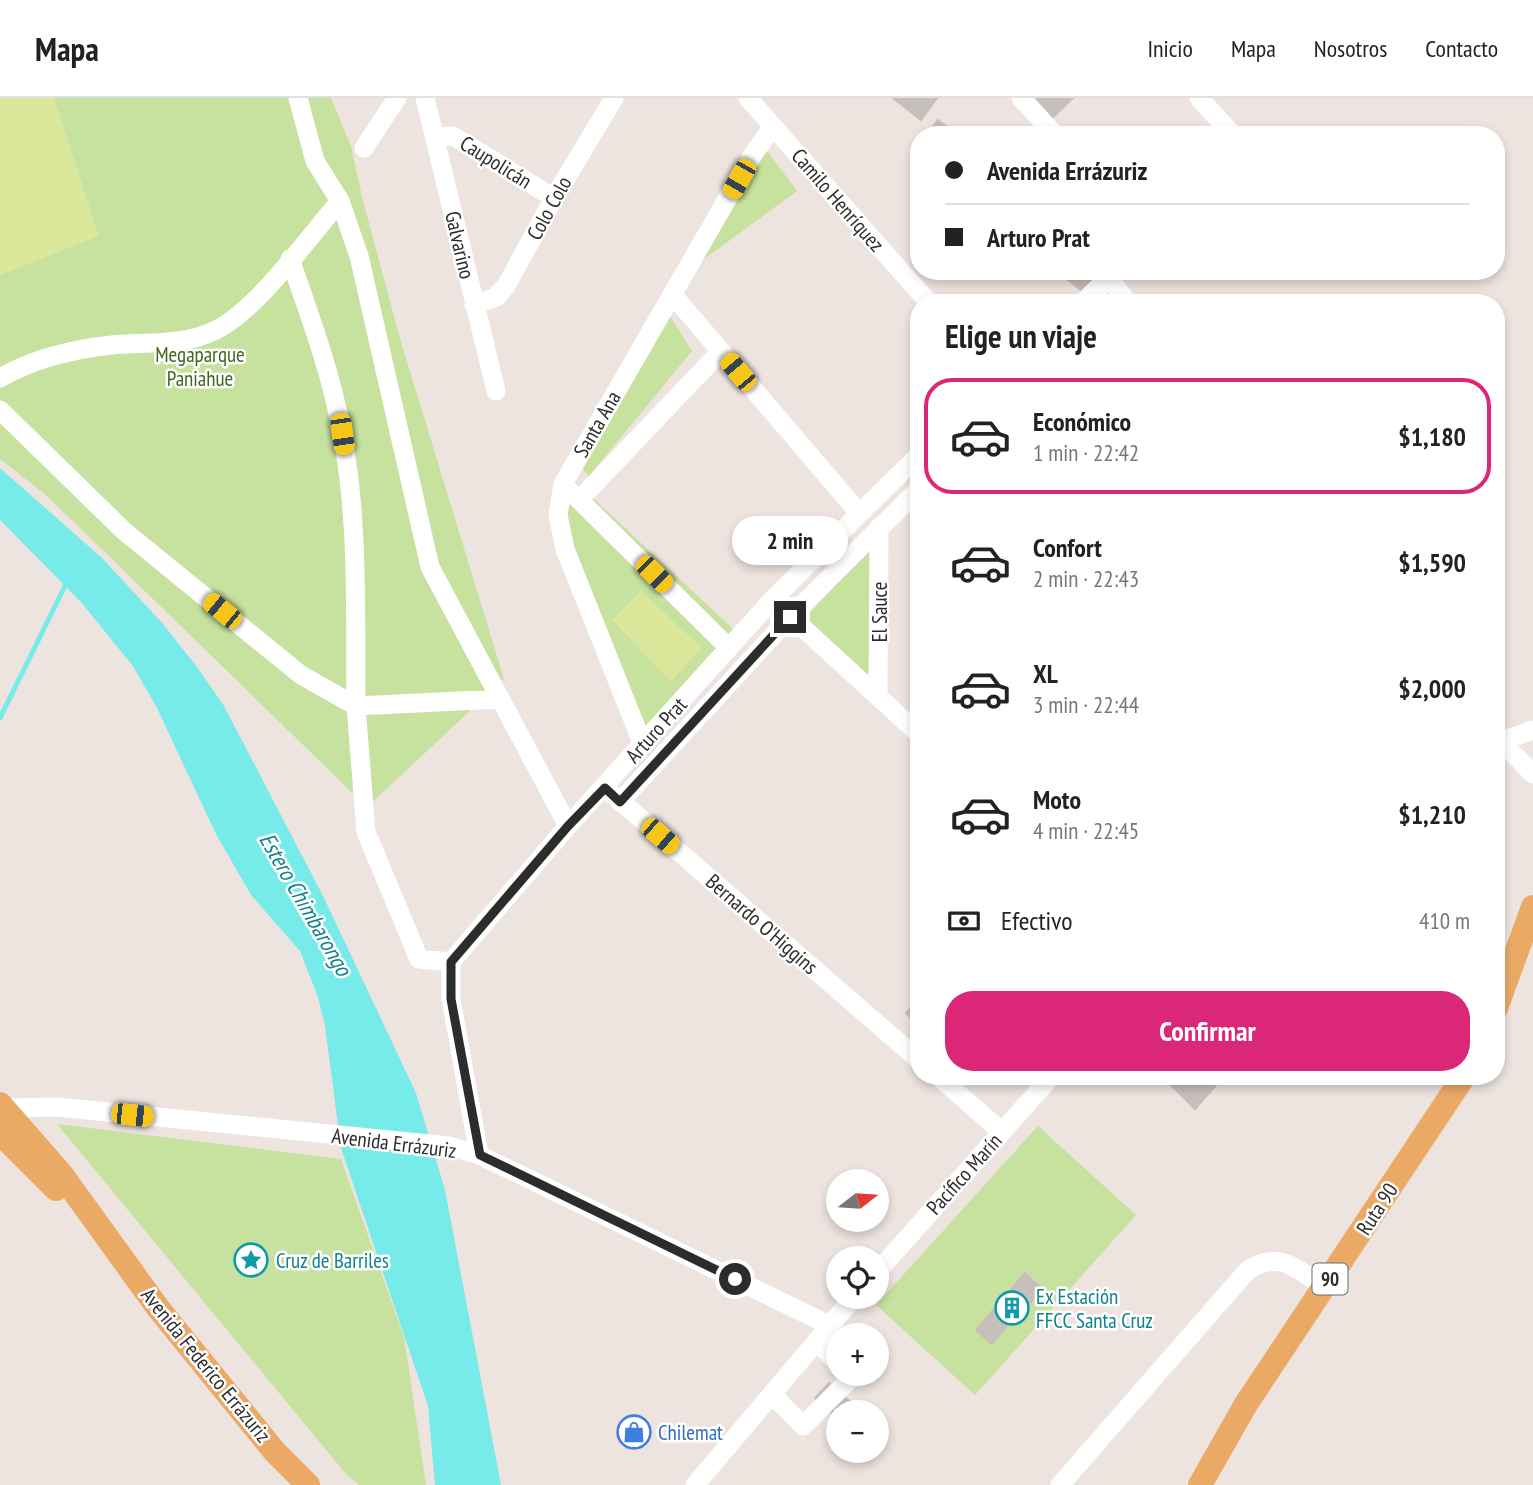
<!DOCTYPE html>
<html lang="es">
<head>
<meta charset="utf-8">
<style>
	:root { --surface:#fff; --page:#f2f2f2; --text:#222; --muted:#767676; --line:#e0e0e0; --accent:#db2777 }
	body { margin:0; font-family:"PT Sans Narrow",sans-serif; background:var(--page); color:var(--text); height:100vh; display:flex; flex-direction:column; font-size:26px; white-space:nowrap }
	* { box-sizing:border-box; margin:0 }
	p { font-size:23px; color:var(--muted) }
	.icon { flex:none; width:38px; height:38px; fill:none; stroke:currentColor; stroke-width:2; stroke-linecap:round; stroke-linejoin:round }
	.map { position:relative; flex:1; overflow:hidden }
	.panel { position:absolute; left:910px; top:196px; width:595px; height:791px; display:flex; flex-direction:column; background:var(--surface); border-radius:28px; box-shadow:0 4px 10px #0003 }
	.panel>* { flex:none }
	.banner { position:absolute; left:910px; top:28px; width:595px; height:154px; border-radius:28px; box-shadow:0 4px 10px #0003; display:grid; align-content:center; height:154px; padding:0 35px; background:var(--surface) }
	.needle { width:46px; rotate:73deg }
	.controls { position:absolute; left:826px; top:1071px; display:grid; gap:14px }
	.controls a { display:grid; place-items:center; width:63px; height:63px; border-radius:50%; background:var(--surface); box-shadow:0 4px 10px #0003; font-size:35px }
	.end { position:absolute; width:32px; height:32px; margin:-16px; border:9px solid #2c2c2c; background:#fff; box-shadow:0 0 0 4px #fff }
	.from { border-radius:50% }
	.bubble { position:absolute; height:49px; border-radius:24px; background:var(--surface); box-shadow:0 4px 10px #0003; font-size:23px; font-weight:700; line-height:49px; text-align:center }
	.car { position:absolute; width:21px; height:42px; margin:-21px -10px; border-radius:9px; box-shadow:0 0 5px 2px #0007; background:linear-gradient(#f5c518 24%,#345 0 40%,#f5c518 0 76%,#345 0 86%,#f5c518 0) }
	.banner b { display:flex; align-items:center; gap:24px; height:66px; font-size:26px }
	.banner b+b { border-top:2px solid var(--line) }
	.banner i { width:18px; height:18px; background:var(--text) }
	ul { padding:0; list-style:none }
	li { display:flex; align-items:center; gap:21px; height:116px; margin:0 14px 10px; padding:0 21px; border:4px solid transparent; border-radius:28px }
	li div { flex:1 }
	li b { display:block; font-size:26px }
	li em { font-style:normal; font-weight:700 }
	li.selected { border-color:var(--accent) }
	li>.icon { width:63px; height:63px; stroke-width:1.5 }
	h2 { padding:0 35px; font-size:32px; line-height:84px }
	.pay { display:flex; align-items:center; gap:18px; height:77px; padding:0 35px; font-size:26px }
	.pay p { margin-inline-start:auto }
	.action { display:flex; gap:14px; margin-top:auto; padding:14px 35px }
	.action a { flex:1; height:80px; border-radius:28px; background:var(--accent); color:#fff; font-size:28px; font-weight:700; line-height:80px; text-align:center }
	header { display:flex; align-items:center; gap:42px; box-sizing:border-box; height:98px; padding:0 35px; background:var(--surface); border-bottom:2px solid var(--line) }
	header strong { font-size:33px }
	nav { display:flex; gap:38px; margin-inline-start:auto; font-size:24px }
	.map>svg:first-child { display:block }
	.green { fill:#c7e19e }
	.pitch { fill:#dbe89b }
	.water { fill:#77eaea }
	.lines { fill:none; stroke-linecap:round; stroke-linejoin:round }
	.stream { stroke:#77eaea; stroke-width:5 }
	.building { fill:#c6bfba; stroke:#c9bfb9; stroke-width:2 }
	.minor { stroke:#fff; stroke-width:19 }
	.major { stroke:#eba966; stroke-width:24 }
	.route { stroke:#2c2c2c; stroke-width:9 }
	.labels { text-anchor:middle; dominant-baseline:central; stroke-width:5; stroke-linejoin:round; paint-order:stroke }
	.shield { fill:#fff; stroke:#6b6b6b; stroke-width:2 }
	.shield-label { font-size:19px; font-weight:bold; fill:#2c2c2c }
	.street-label { font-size:21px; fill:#2c2c2c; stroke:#fff }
	.park-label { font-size:21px; fill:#41671e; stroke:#fff }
	.culture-label { font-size:21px; fill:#0d838f; stroke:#fff; text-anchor:start }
	.shop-label { font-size:21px; fill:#366cbe; stroke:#fff; text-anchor:start }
	.water-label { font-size:23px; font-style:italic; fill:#13828b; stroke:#fff }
</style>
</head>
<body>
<header>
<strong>Mapa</strong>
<nav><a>Inicio</a><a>Mapa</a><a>Nosotros</a><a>Contacto</a></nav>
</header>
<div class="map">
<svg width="1533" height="1387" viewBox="0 0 1533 1387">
	<rect width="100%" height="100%" fill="#ede3df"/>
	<!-- green -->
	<path class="green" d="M 0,0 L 331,0 L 351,48 L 363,103 L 401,244 L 504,581 L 367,709 L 46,397 L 0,361 Z
		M 768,54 L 797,93 L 700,164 L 752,58 Z
		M 670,218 L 692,253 L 589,378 L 581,370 Z
		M 565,374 L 733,531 L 643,647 L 565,451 Z
		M 870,450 L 869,583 L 806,519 Z
		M 57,1026 L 341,1061 L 404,1239 L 426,1387 L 359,1387 L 346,1376 Z
		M 1038,1028 L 1136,1117 L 975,1297 L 876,1207 Z"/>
	<!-- pitch -->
	<path class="pitch" d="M 0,0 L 54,0 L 99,138 L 0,177 Z
		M 641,493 L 702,550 L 671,583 L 612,522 Z"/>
	<!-- water -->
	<path class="water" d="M 0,370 L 102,460 L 163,526 L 197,569 L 224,608 L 323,798 L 416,995 L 445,1092 L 501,1387 L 435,1387 L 428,1308 L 341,1050 L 325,928 L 318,899 L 300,853 L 251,797 L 216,736 L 157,610 L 133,568 L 80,503 L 0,422 Z"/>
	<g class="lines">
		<!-- stream -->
		<path class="stream" d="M 0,620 L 68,482"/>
	</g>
	<!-- building -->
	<path class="building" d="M 893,0 L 937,0 L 921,22 Z
		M 1036,0 L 1073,0 L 1053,19 Z
		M 938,22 L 958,37 L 926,37 Z
		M 1057,173 L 1097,173 L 1082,193 Z
		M 919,902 L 919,927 L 906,915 Z
		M 1162,978 L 1224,978 L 1195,1011 Z
		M 1025,1175 L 1041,1190 L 1022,1217 L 1019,1214 L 992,1246 L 976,1232 Z
		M 829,1285 L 855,1308 L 849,1314 L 838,1314 L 838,1321 L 815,1300 Z"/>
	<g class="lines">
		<!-- minor -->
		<path class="minor" d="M 298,0 L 315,63 L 340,103
			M 425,0 L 496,293
			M 748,0 L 929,205
			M 1021,0 L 1055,37
			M 1199,0 L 1233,37
			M 436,39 L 453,38 L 554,100
			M 364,50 L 397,0
			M 1109,180 L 1128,205
			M 672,196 L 859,415
			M 1082,205 L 1116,173
			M 474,207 L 496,199 L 506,188 L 554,100 L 614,0
			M 0,280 C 33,261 74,251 112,247 C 146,244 185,248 216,232 C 258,211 308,140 340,103 L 359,158 L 430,469 L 568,728
			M 0,312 L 124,433 L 301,577 L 356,608 C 355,517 359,425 342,335 C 331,275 310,218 290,161
			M 563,386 L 729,550
			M 579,402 L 721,253
			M 781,510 L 919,636
			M 878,599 L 879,429
			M 1501,643 L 1533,676
			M 1496,645 L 1533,632
			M 643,647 L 565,451 L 558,417 L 563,386 L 752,58 L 773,28
			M 611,695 L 919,962
			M 620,704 L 791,518 L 919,391
			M 451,864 L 419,861 L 366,734 L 356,608 L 500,601
			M 938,978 L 1002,1034
			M 5,1010 L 57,1009 L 450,1048 L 479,1057 L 523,1078 L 829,1227
			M 479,1057 L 451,901 L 451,864 L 568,728 L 772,502 L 919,357
			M 877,1174 L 1052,978
			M 816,1243 L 838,1265
			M 773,1297 L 803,1328 L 852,1279 L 849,1276
			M 695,1387 L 854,1199
			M 1060,1387 L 1247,1173 C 1277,1151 1299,1171 1324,1190"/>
		<!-- major -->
		<path class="major" d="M 1496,910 L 1533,809
			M 0,1006 L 62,1077 L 158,1210 L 275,1354 L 308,1387
			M 0,1035 L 56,1091
			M 1200,1387 L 1246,1306 L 1464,978"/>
	</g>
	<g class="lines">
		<!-- route -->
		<path class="route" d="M 735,1181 L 480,1057 L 451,901 L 451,864 L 568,728 L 605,690 L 620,704 L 790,519"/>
	</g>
	<!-- icons -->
	<defs>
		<symbol id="sight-ring" viewBox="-11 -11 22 22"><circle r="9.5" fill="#fff" stroke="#0f9aa8" stroke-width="1.5"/><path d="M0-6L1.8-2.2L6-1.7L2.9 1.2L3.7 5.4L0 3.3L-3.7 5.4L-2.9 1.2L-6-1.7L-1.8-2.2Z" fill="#0f9aa8"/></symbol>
		<symbol id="building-ring" viewBox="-11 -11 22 22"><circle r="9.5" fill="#fff" stroke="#0f9aa8" stroke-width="1.5"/><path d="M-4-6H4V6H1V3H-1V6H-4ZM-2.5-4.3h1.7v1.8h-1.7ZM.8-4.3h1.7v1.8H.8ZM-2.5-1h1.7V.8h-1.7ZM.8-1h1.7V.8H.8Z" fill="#0f9aa8"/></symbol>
		<symbol id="shop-ring" viewBox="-11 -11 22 22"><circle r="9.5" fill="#fff" stroke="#3f7fe0" stroke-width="1.5"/><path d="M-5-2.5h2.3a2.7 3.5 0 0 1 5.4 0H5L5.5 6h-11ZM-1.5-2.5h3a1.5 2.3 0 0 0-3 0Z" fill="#3f7fe0"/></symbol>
	</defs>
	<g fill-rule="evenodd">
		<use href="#sight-ring" x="232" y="1143" width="38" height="38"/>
		<use href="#building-ring" x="993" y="1191" width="38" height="38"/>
		<use href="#shop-ring" x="615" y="1315" width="38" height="38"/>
	</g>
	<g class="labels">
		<!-- shield labels -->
		<rect class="shield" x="1312.5" y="1165.5" width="35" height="31" rx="5"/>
		<g class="shield-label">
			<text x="1330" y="1181">90</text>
		</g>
		<!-- street labels -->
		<g class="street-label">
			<text transform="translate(496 64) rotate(32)">Caupolicán</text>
			<text transform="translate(838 102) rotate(49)">Camilo Henríquez</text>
			<text transform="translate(549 110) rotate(-61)">Colo Colo</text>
			<text transform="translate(460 147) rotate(77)">Galvarino</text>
			<text transform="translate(597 326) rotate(-60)">Santa Ana</text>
			<text transform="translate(879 514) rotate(-90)">El Sauce</text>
			<text transform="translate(656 632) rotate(-48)">Arturo Prat</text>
			<text transform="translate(762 826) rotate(41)">Bernardo O'Higgins</text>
			<text transform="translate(394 1045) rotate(7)">Avenida Errázuriz</text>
			<text transform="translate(964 1076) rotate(-48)">Pacífico Marín</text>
			<text transform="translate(1377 1111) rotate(-57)">Ruta 90</text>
			<text transform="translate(206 1267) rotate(51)">Avenida Federico Errázuriz</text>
		</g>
		<!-- park labels -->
		<g class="park-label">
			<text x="200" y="256">Megaparque<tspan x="200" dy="24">Paniahue</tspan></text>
		</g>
		<!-- culture labels -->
		<g class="culture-label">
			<text x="276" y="1162">Cruz de Barriles</text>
			<text x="1036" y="1198">Ex Estación<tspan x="1036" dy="24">FFCC Santa Cruz</tspan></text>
		</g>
		<!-- shop labels -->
		<g class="shop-label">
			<text x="658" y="1334">Chilemat</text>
		</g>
		<!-- water labels -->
		<g class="water-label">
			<text transform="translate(306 806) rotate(60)">Estero Chimbarongo</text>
		</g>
	</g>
</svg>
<div class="controls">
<a><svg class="needle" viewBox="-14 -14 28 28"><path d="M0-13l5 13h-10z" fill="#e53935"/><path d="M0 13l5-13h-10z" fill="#767676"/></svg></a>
<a><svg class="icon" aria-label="locate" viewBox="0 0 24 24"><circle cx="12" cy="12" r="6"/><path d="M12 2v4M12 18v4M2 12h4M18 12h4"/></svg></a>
<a>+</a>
<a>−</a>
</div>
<i class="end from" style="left:735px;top:1181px"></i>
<i class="end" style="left:790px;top:519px"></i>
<div class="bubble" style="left:732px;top:418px;width:116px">2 min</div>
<i class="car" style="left:739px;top:81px;rotate:210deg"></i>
<i class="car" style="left:738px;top:274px;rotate:320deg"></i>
<i class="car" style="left:342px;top:336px;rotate:172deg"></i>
<i class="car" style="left:654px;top:476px;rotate:135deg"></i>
<i class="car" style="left:222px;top:513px;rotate:309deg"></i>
<i class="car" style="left:660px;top:738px;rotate:131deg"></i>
<i class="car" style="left:132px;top:1017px;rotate:96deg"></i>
<div class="banner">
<b><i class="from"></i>Avenida Errázuriz</b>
<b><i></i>Arturo Prat</b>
</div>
<section class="panel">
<h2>Elige un viaje</h2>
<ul>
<li class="selected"><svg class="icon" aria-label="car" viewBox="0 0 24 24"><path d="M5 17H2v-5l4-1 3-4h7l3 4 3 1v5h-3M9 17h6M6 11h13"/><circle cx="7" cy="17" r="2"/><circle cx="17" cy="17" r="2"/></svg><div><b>Económico</b><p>1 min · 22:42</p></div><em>$1,180</em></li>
<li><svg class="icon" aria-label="car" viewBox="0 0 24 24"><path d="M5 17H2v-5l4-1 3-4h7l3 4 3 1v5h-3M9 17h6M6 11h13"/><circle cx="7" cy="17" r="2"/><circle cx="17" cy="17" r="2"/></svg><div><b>Confort</b><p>2 min · 22:43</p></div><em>$1,590</em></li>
<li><svg class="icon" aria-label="car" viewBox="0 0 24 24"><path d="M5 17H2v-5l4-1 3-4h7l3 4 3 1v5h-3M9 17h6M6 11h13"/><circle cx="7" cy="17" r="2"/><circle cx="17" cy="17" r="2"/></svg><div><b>XL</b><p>3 min · 22:44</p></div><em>$2,000</em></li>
<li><svg class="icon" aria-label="car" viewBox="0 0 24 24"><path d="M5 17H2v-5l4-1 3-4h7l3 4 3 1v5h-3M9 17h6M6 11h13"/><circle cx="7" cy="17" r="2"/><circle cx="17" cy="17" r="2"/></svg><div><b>Moto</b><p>4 min · 22:45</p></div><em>$1,210</em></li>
</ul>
<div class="pay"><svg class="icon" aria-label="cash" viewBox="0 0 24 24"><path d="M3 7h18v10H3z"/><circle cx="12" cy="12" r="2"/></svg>Efectivo<p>410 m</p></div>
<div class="action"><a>Confirmar</a></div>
</section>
</div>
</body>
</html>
